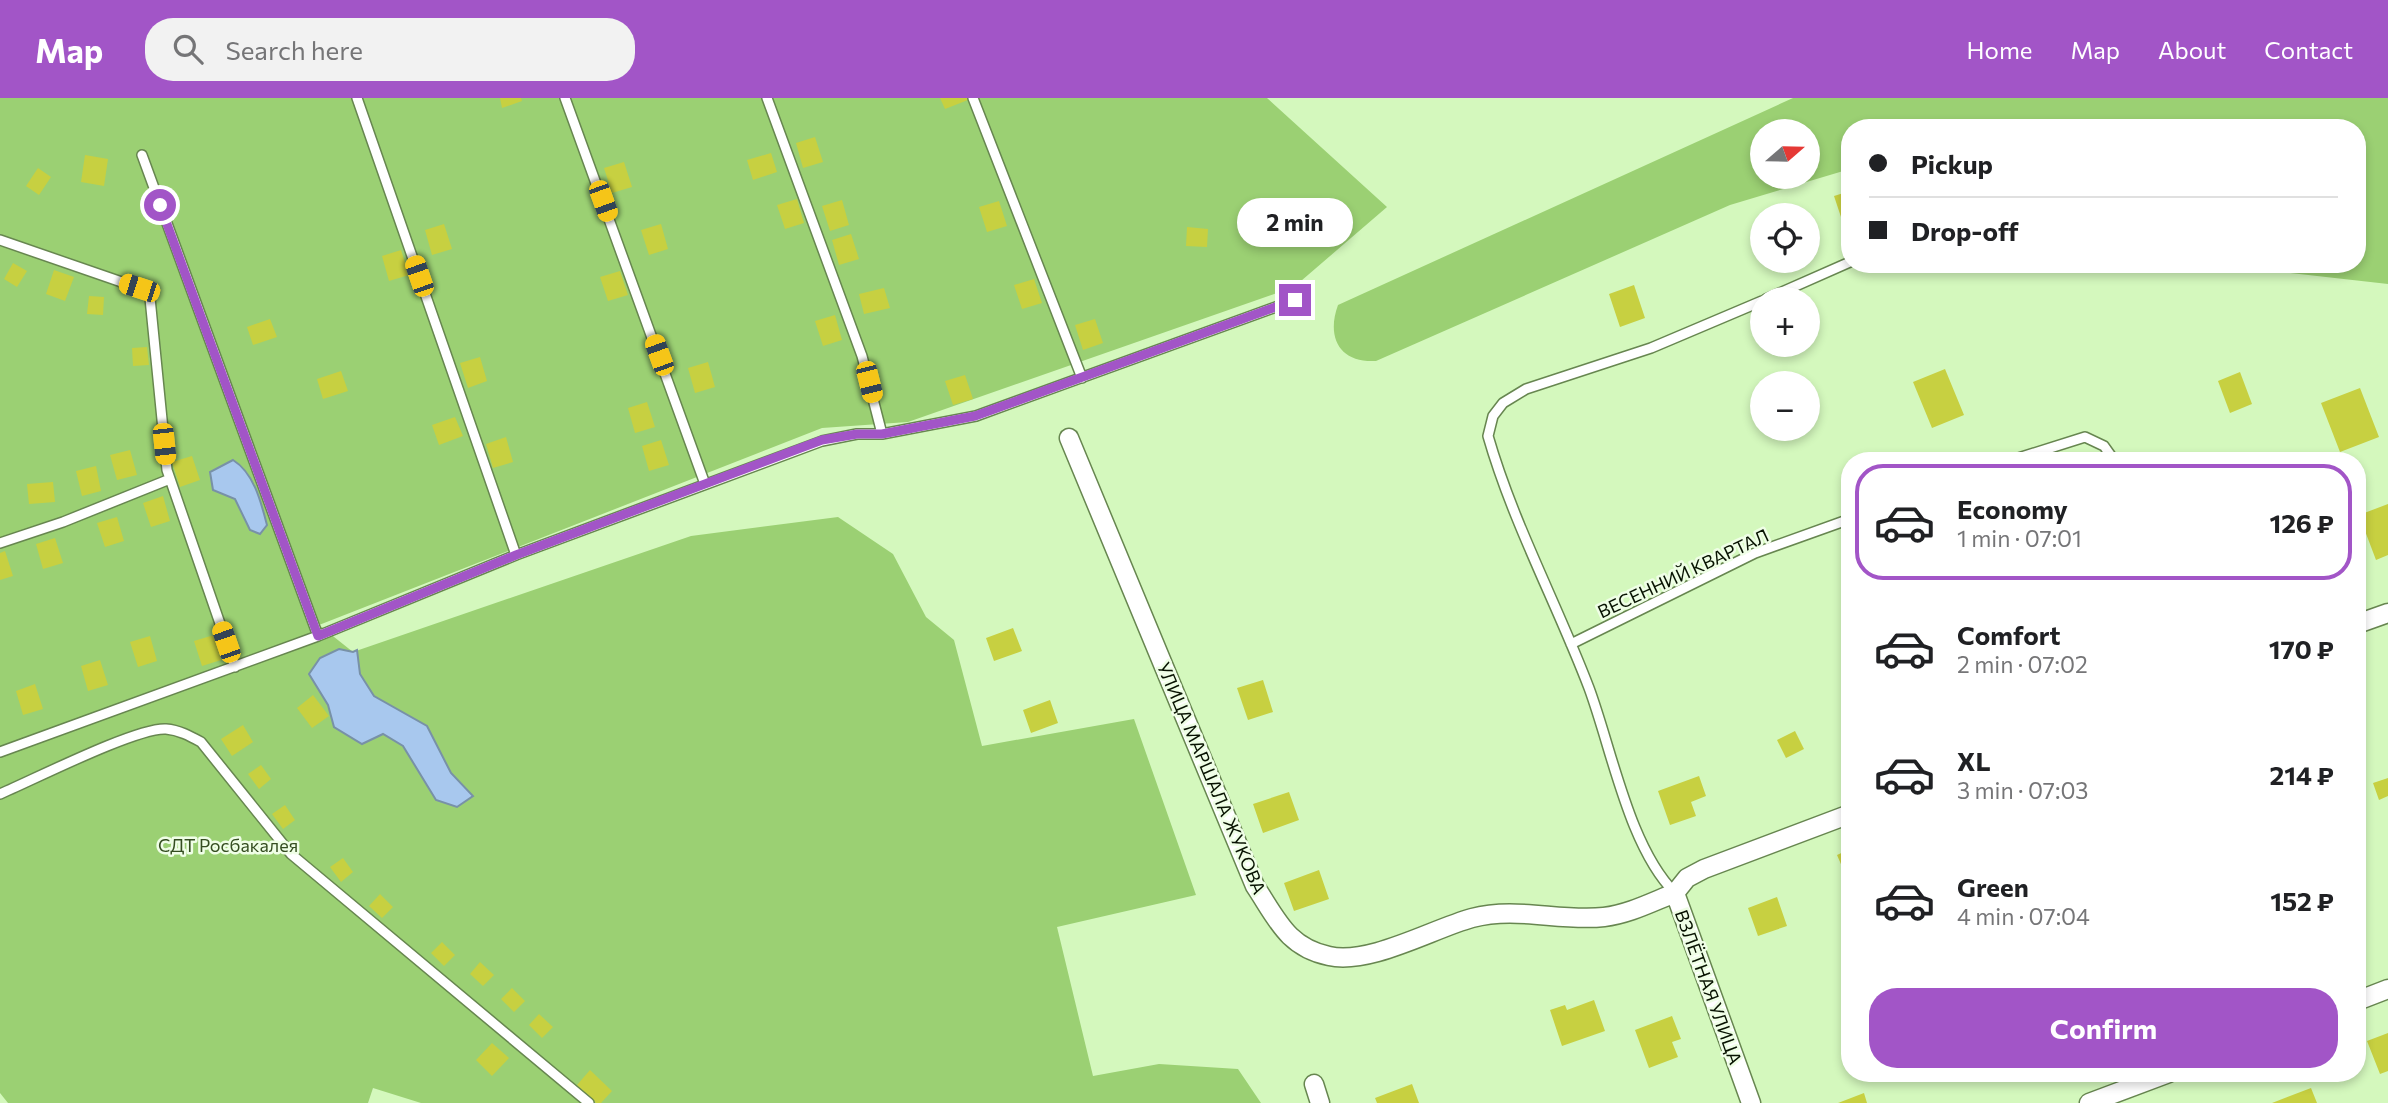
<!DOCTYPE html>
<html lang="en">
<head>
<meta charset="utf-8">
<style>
	:root { --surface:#fff; --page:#f2f2f2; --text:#202124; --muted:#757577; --line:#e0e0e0; --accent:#a255c7 }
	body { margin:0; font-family:Commissioner,sans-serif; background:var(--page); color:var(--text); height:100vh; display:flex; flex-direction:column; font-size:26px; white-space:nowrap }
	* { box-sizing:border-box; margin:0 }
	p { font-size:23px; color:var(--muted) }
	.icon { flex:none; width:38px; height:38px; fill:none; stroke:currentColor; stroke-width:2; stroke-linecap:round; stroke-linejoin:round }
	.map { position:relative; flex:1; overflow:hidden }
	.details { position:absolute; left:1841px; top:354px; width:525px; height:630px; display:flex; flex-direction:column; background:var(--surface); border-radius:28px; box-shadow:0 4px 10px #0003 }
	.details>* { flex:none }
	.guide { position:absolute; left:1841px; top:21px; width:525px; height:154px; border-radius:28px; box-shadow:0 4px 10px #0003; display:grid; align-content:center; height:154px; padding:0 28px; background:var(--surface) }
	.needle { width:46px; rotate:70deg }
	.buttons { position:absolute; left:1750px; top:21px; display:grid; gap:14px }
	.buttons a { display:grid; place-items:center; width:70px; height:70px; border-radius:50%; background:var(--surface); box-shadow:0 4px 10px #0003; font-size:35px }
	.end { position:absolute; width:32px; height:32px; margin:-16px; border:9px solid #a255c7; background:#fff; box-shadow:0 0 0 4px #fff }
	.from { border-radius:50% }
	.bubble { position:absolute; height:49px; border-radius:24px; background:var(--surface); box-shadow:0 4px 10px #0003; font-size:23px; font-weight:700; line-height:49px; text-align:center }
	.car { position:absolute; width:21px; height:42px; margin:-21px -10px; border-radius:9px; box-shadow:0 0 5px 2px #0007; background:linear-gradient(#f5c518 24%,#345 0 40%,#f5c518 0 76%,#345 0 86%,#f5c518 0) }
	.guide b { display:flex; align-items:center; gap:24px; height:66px; font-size:26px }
	.guide b+b { border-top:2px solid var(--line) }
	.guide i { width:18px; height:18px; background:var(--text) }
	ul { padding:12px 0 0; list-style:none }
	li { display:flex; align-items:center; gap:21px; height:116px; margin:0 14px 10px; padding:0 14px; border:4px solid transparent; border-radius:28px }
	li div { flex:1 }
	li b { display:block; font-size:26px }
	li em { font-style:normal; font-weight:700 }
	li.selected { border-color:var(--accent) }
	li>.icon { width:63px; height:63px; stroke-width:1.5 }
	.button { display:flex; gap:14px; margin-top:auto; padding:14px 28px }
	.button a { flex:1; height:80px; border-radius:28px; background:var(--accent); color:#fff; font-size:28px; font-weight:700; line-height:80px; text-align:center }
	header { display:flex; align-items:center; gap:42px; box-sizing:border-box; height:98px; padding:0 35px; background:var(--accent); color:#fff }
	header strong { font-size:33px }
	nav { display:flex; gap:38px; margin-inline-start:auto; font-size:24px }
	.search { width:490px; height:63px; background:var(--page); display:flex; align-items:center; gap:18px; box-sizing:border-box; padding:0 24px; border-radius:28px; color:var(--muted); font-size:26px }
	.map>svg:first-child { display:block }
	.green { fill:#9bd073; fill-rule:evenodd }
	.water { fill:#a8c8ee; stroke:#7891a7; stroke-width:2 }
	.building { fill:#c7d041 }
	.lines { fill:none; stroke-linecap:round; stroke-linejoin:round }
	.lane-casing { stroke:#678650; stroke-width:12 }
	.street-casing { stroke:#678650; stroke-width:21 }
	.lane { stroke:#fff; stroke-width:9 }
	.street { stroke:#fff; stroke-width:18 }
	.route { stroke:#a255c7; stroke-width:9 }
	.labels { text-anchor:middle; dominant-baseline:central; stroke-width:5; stroke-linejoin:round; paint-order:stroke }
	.street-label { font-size:18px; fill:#071201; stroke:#effee6 }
	.park-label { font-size:18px; fill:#344d20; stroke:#effee6 }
</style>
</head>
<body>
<header>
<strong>Map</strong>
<div class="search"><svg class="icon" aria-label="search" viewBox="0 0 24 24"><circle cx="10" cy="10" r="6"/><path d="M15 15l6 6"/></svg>Search here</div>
<nav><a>Home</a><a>Map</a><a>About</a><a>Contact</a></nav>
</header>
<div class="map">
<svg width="2388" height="1005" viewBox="0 0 2388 1005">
	<rect width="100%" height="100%" fill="#d4f8bd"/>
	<!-- green -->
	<path class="green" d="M 0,0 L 1267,0 L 1387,109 L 1294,189 L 908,324 L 822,330 L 319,527 L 353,554 L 691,438 L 838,419 L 893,456 L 926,519 L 954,542 L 982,648 L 1134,621 L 1196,797 L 1057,829 L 1093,978 L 1159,966 L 1238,971 L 1261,1005 L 421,1005 L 373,990 L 368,1005 L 8,1005 L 0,995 Z
		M 1793,0 L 2388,0 L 2388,186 L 2209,166 L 2357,166 L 2357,30 L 1850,30 L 1850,71 L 1730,107 L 1376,263 C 1340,265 1326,240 1338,207 ZM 1808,33 L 1808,79 L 1762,79 L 1762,33 Z"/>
	<!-- water -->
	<path class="water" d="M 233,362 C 254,375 261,404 267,427 L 260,436 L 250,432 L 235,401 L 213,392 L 210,374 Z
		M 339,551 L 353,554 L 357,552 L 360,576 L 374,598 L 427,628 L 451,675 L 473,698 L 457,709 L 436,702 L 403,648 L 383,636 L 362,646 L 334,629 L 328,607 L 309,576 L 320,560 Z"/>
	<!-- building -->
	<path class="building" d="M 500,0 L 521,0 L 522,3 L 502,10 Z
		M 940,0 L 973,0 L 945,11 Z
		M 815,39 L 823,64 L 803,70 L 796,45 Z
		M 771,55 L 777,74 L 753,82 L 747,62 Z
		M 85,57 L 108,61 L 104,88 L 81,84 Z
		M 624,64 L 632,89 L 612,95 L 604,70 Z
		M 38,70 L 51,79 L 39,97 L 26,88 Z
		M 1850,93 L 1850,129 L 1845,131 L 1834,98 Z
		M 797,101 L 804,125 L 785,131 L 777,107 Z
		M 842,102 L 849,127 L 830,133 L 822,108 Z
		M 999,103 L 1007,128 L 987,134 L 979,109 Z
		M 444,126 L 452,151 L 432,157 L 425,132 Z
		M 661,126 L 668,151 L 649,157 L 641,132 Z
		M 1187,129 L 1208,131 L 1207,149 L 1186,148 Z
		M 851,136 L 859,161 L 839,167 L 832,142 Z
		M 401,152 L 409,177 L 389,183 L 382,158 Z
		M 13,165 L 27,173 L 17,189 L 4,181 Z
		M 54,172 L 74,179 L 65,203 L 46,196 Z
		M 620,173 L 628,197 L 608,203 L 600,179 Z
		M 1034,181 L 1042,205 L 1022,211 L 1014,187 Z
		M 1634,187 L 1645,220 L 1620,229 L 1609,196 Z
		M 884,190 L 890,210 L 864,216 L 859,196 Z
		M 89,198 L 104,199 L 103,217 L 87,216 Z
		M 835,217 L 842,242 L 823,248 L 815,223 Z
		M 270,221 L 277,239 L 253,247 L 247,229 Z
		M 1095,221 L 1103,245 L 1083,252 L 1075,227 Z
		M 147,249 L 149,267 L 133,268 L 132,250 Z
		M 480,259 L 487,283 L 468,290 L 460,265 Z
		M 708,264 L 715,289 L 695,295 L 688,270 Z
		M 1945,271 L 1964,317 L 1932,330 L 1913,284 Z
		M 341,273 L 348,293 L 323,301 L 317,281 Z
		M 2240,274 L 2252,306 L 2230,315 L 2218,283 Z
		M 965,277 L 973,301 L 953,307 L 945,283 Z
		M 2360,290 L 2379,339 L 2340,354 L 2321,305 Z
		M 647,304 L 655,329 L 635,335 L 628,310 Z
		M 455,319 L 463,338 L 439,347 L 432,327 Z
		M 506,339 L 513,364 L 493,370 L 486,346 Z
		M 661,342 L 669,367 L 649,373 L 642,348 Z
		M 130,352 L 137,377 L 117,382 L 110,357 Z
		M 192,358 L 200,382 L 180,389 L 172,364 Z
		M 96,368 L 101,393 L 82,398 L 76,373 Z
		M 53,384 L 55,404 L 29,406 L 27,386 Z
		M 163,398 L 170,423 L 151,429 L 143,405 Z
		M 2388,406 L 2388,457 L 2376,462 L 2359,417 Z
		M 117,419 L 124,443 L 105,449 L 97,425 Z
		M 55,440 L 63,465 L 43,471 L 36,446 Z
		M 5,453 L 13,478 L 0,482 L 0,455 Z
		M 1013,530 L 1022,553 L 994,563 L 986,540 Z
		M 214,537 L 221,562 L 202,568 L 194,543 Z
		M 150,538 L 157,563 L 138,569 L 130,544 Z
		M 100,562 L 108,587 L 88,593 L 81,568 Z
		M 1263,582 L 1273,614 L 1248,622 L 1237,590 Z
		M 35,586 L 43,611 L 23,617 L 16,593 Z
		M 313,597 L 329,618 L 312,630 L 297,610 Z
		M 1050,602 L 1058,625 L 1031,635 L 1023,612 Z
		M 243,627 L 253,644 L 232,658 L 221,641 Z
		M 1795,633 L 1804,651 L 1786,660 L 1777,642 Z
		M 261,667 L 271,681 L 259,691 L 248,676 Z
		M 1699,678 L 1706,698 L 1691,704 L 1696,718 L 1670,727 L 1658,693 Z
		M 2388,680 L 2388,698 L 2379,702 L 2373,685 Z
		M 1289,694 L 1299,722 L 1263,735 L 1253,706 Z
		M 285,707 L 295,722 L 283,731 L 272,716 Z
		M 1850,751 L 1850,787 L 1837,757 Z
		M 343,760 L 353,774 L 341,784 L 330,769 Z
		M 1319,772 L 1329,801 L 1294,813 L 1284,785 Z
		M 380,796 L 393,809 L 382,820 L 369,808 Z
		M 1777,799 L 1787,828 L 1758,838 L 1748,810 Z
		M 442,844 L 455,857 L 444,868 L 431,855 Z
		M 480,864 L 494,877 L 483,888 L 470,876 Z
		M 512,890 L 525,903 L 514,914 L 501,901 Z
		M 1594,902 L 1605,933 L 1562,948 L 1550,912 L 1565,907 L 1567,912 Z
		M 539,916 L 553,929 L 542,940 L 529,927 Z
		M 1672,918 L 1681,941 L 1672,944 L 1678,959 L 1649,970 L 1635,932 Z
		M 2388,935 L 2388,973 L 2380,976 L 2367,943 Z
		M 492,945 L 509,960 L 492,978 L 476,962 Z
		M 590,972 L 612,993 L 601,1005 L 596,1005 L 577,987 Z
		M 1412,986 L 1419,1005 L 1377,1005 L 1375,1000 Z
		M 2311,990 L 2317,1005 L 2272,1005 Z
		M 1864,995 L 1867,1005 L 1838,1005 Z"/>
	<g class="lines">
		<defs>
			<path id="lane" d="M 357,0 L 516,457
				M 565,0 L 705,386
				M 767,0 L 862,258 L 882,336
				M 973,0 L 1082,280
				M 142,57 L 318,538
				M 0,142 L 139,190 L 150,200 L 167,372 L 235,569
				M 1766,201 L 1850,164
				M 2012,362 L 2085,339 L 2104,348 L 2114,362
				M 0,445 L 63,424 L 170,381
				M 1571,546 L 1755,455 L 1850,421
				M 0,654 L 318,538 L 516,457 L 822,343 L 857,336 L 882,336 L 976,318 L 1295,202
				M 0,696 C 33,682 137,629 166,631 C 179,632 190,638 201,644 L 291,756 L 589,1005
				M 1675,795 C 1629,749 1612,652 1589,590 C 1557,506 1513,425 1488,338 L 1493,318 L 1503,305 L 1526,291 L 1651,250 L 1762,203"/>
			<path id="street" d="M 1069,340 L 1255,788 C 1277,821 1287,849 1329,858 C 1370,867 1432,831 1472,820 C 1516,808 1560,824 1604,819 C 1629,816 1652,804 1675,795
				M 2357,526 L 2388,515
				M 2357,903 L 2388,891
				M 1314,986 L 1320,1005
				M 1751,1005 L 1675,795 L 1687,780 L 1704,771 L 1850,716
				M 2089,1005 L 2169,975"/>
		</defs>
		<!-- lane casing -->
		<use href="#lane" class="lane-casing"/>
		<!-- street casing -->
		<use href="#street" class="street-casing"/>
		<!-- lane -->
		<use href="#lane" class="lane"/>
		<!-- street -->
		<use href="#street" class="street"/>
	</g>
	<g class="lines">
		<!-- route -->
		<path class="route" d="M 160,107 L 318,538 L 516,457 L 822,342 L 857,336 L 882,336 L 975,318 L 1295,202"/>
	</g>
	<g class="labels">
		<!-- street labels -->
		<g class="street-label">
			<text transform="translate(1683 475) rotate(-25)">ВЕСЕННИЙ КВАРТАЛ</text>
			<text transform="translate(1212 680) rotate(67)">УЛИЦА МАРШАЛА ЖУКОВА</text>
			<text transform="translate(1709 889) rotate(70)">ВЗЛЁТНАЯ УЛИЦА</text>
		</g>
		<!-- park labels -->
		<g class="park-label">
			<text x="228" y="747">СДТ Росбакалея</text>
		</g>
	</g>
</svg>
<div class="buttons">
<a><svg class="needle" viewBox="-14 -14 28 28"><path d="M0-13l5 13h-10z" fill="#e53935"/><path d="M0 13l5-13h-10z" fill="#757577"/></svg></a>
<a><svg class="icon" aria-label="locate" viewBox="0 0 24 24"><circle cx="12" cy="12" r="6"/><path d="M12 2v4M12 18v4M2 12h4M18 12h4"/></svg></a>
<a>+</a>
<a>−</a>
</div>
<i class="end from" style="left:160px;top:107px"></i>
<i class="end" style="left:1295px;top:202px"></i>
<div class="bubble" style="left:1237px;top:100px;width:116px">2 min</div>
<i class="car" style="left:603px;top:103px;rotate:160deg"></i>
<i class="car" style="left:419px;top:178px;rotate:341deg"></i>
<i class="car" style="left:139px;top:190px;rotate:288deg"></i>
<i class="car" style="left:659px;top:257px;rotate:340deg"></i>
<i class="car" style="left:869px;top:284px;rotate:166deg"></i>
<i class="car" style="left:164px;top:346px;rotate:174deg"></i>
<i class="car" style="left:226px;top:544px;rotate:341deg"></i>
<div class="guide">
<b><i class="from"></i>Pickup</b>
<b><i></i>Drop-off</b>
</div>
<section class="details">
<ul>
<li class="selected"><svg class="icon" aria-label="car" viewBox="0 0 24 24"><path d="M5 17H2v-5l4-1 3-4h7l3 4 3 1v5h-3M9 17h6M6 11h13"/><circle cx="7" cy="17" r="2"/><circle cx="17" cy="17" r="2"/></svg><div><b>Economy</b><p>1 min · 07:01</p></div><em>126 ₽</em></li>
<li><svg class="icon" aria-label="car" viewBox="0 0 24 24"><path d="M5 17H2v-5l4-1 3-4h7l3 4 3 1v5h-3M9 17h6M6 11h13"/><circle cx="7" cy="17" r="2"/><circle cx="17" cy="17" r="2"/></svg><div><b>Comfort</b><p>2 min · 07:02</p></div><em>170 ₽</em></li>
<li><svg class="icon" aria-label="car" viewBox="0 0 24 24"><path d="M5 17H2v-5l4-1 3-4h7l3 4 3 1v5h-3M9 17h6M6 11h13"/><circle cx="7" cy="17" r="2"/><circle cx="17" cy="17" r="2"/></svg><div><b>XL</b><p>3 min · 07:03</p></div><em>214 ₽</em></li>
<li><svg class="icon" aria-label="car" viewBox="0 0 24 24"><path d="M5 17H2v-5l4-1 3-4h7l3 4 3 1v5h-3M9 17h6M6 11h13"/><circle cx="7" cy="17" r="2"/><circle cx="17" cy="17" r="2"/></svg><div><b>Green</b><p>4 min · 07:04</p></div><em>152 ₽</em></li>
</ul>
<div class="button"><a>Confirm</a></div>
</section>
</div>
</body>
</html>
